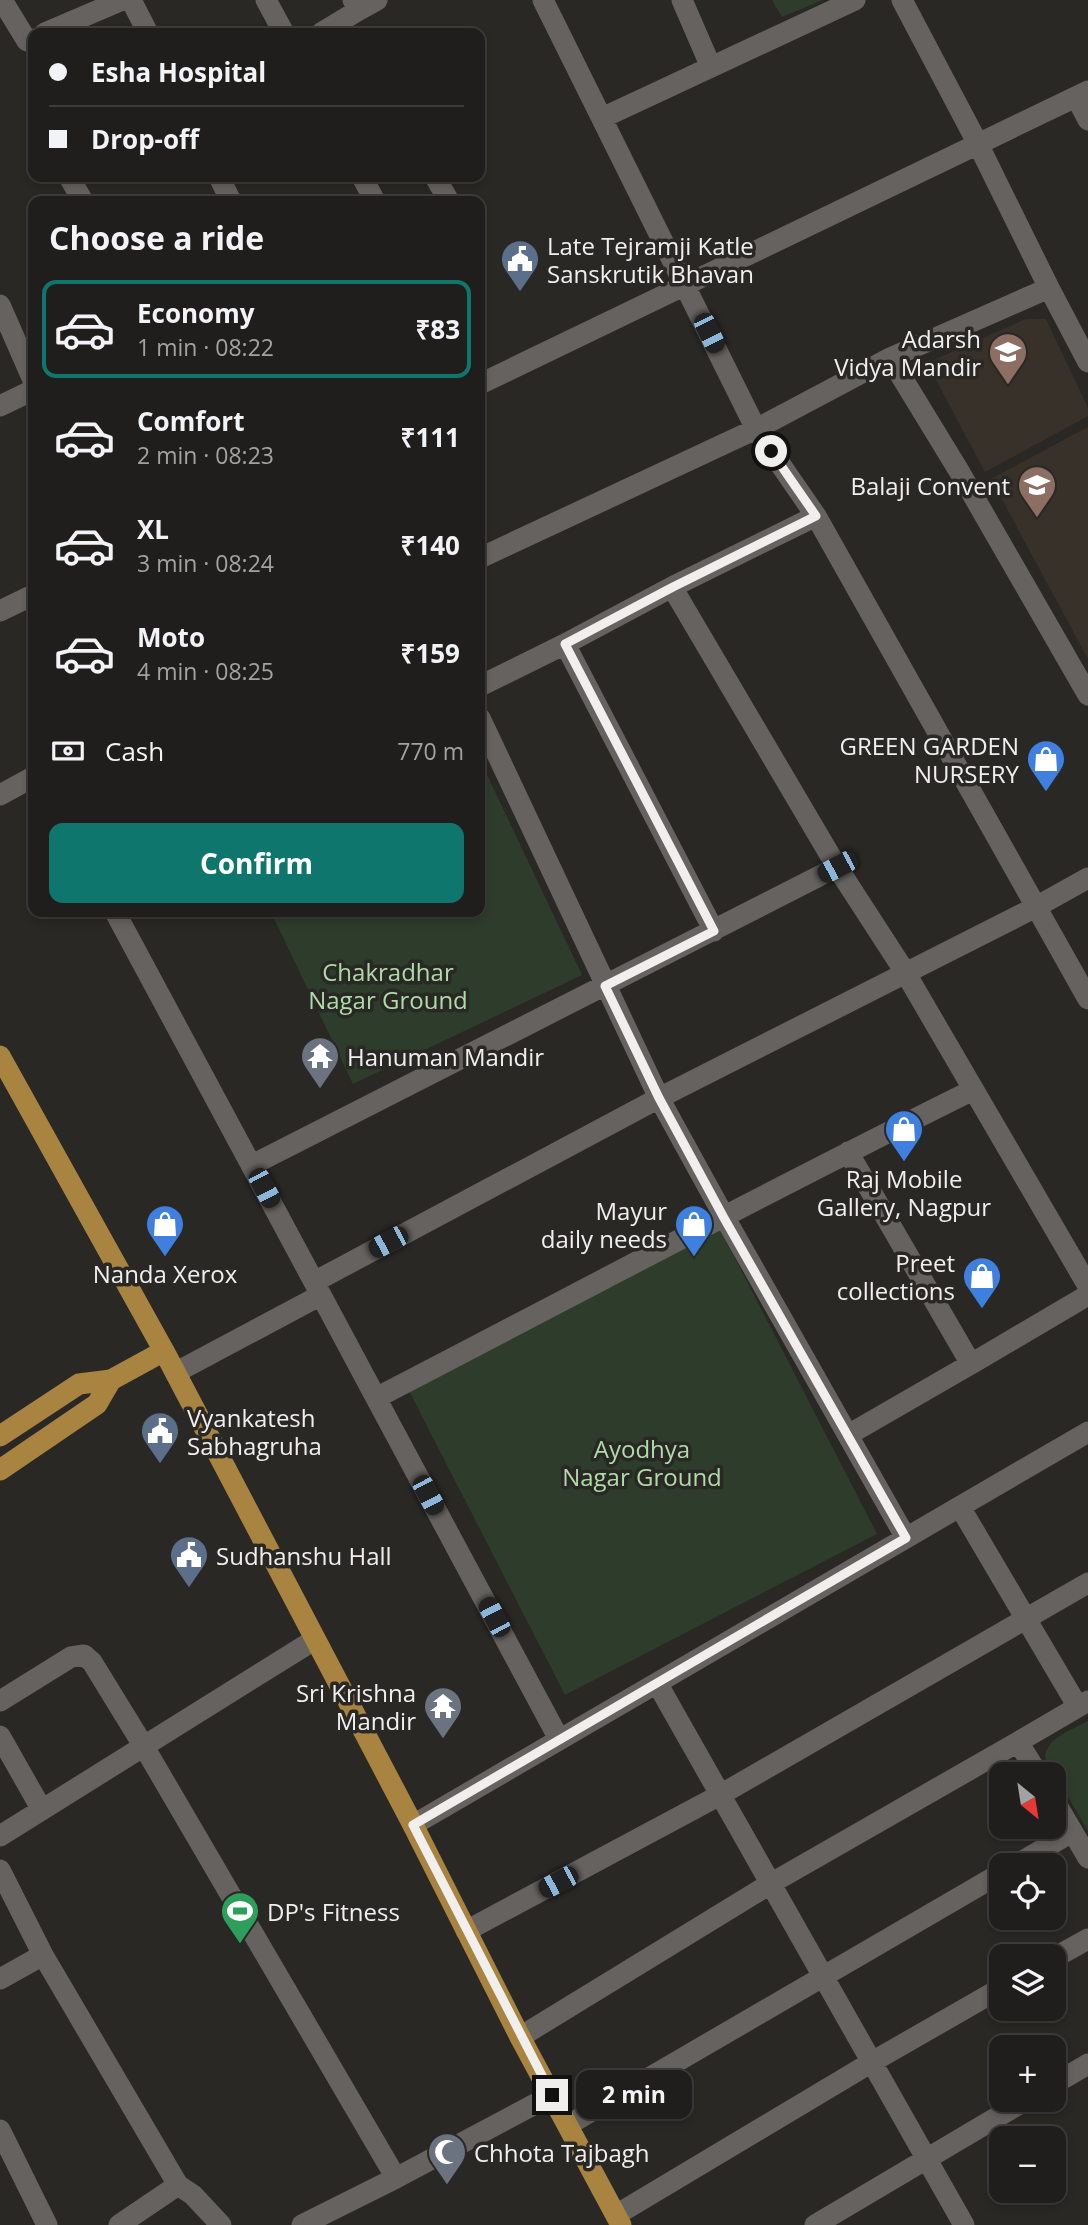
<!DOCTYPE html>
<html lang="en">
<head>
<meta charset="utf-8">
<style>
	:root { --surface:#201e1c; --page:#282725; --text:#f1f3f6; --muted:#a2a2a3; --line:#3d3c3b; --accent:#0f766e }
	body { margin:0; font-family:"Open Sans",sans-serif; background:var(--page); color:var(--text); height:100vh; display:flex; flex-direction:column; font-size:26px; white-space:nowrap }
	* { box-sizing:border-box; margin:0 }
	p { font-size:23px; color:var(--muted) }
	.icon { flex:none; width:38px; height:38px; fill:none; stroke:currentColor; stroke-width:2; stroke-linecap:round; stroke-linejoin:round }
	.map { position:relative; flex:1; overflow:hidden }
	.panel { position:absolute; left:28px; top:196px; width:457px; height:721px; display:flex; flex-direction:column; background:var(--surface); border-radius:14px; box-shadow:0 4px 10px #0003,0 0 0 2px var(--line) }
	.panel>* { flex:none }
	.banner { position:absolute; left:28px; top:28px; width:457px; height:154px; border-radius:14px; box-shadow:0 4px 10px #0003,0 0 0 2px var(--line); display:grid; align-content:center; height:154px; padding:0 21px; background:var(--surface) }
	.needle { width:46px; rotate:150deg }
	.buttons { position:absolute; left:989px; top:1762px; display:grid; gap:14px }
	.buttons a { display:grid; place-items:center; width:77px; height:77px; border-radius:14px; background:var(--surface); box-shadow:0 4px 10px #0003,0 0 0 2px var(--line); font-size:35px }
	.end { position:absolute; width:32px; height:32px; margin:-16px; border:9px solid #f1efee; background:#111; box-shadow:0 0 0 4px #111 }
	.from { border-radius:50% }
	.bubble { position:absolute; height:49px; border-radius:14px; background:var(--surface); box-shadow:0 4px 10px #0003,0 0 0 2px var(--line); font-size:23px; font-weight:700; line-height:49px; text-align:center }
	.car { position:absolute; width:21px; height:42px; margin:-21px -10px; border-radius:9px; box-shadow:0 0 5px 2px #0007; background:linear-gradient(#222 24%,#8ab4d8 0 40%,#222 0 76%,#8ab4d8 0 86%,#222 0) }
	.banner b { display:flex; align-items:center; gap:24px; height:66px; font-size:26px }
	.banner b+b { border-top:2px solid var(--line) }
	.banner i { width:18px; height:18px; background:var(--text) }
	ul { padding:0; list-style:none }
	li { display:flex; align-items:center; gap:21px; height:98px; margin:0 14px 10px; padding:0 7px; border:4px solid transparent; border-radius:14px }
	li div { flex:1 }
	li b { display:block; font-size:26px }
	li em { font-style:normal; font-weight:700 }
	li.current { border-color:var(--accent) }
	li>.icon { width:63px; height:63px; stroke-width:1.5 }
	h2 { padding:0 21px; font-size:32px; line-height:84px }
	.pay { display:flex; align-items:center; gap:18px; height:77px; padding:0 21px; font-size:26px }
	.pay p { margin-inline-start:auto }
	.cta { display:flex; gap:14px; margin-top:auto; padding:14px 21px }
	.cta a { flex:1; height:80px; border-radius:14px; background:var(--accent); color:#fff; font-size:28px; font-weight:700; line-height:80px; text-align:center }
	.map>svg:first-child { display:block }
	.built { fill:#38312a }
	.green { fill:#2d3c2b }
	.lines { fill:none; stroke-linecap:round; stroke-linejoin:round }
	.minor { stroke:#65625f; stroke-width:21 }
	.major { stroke:#a88440; stroke-width:21 }
	.route { stroke:#f1efee; stroke-width:9 }
	.labels { text-anchor:middle; dominant-baseline:central; stroke-width:7; stroke-linejoin:round; paint-order:stroke }
	.poi-label { font-size:24px; fill:#f1efee; stroke:#2a2825; text-anchor:start }
	.park-label { font-size:24px; fill:#aedba8; stroke:#2a2825 }
</style>
</head>
<body>
<div class="map">
<svg width="1088" height="2225" viewBox="0 0 1088 2225">
	<rect width="100%" height="100%" fill="#2a2825"/>
	<!-- built -->
	<path class="built" d="M 1026,319 L 1046,319 L 1088,408 L 1088,416 L 985,472 L 927,363 Z
		M 1088,427 L 1088,659 L 991,479 Z"/>
	<!-- green -->
	<path class="green" d="M 772,0 L 823,0 L 782,17 Z
		M 480,760 L 582,975 L 353,1084 L 271,912 L 480,912 Z
		M 720,1229 L 877,1534 L 565,1695 L 408,1389 Z
		M 1088,1721 L 1088,1831 L 1045,1758 C 1046,1737 1071,1731 1088,1721 Z"/>
	<g class="lines">
		<!-- minor -->
		<path class="minor" d="M 2,0 L 27,41 L 33,39
			M 131,0 L 148,33
			M 266,0 L 284,33
			M 543,0 L 756,429 L 816,516 L 1088,999
			M 682,0 L 711,67
			M 359,10 L 377,0
			M 45,33 L 122,0
			M 321,33 L 359,10 L 353,0
			M 1076,97 L 1088,120
			M 602,118 L 855,0
			M 69,177 L 83,201
			M 219,177 L 231,201
			M 362,177 L 375,201
			M 435,177 L 449,201
			M 1049,288 L 1088,362
			M 0,305 L 33,380
			M 890,358 L 1049,288 L 978,144 L 902,0
			M 480,384 L 1088,91
			M 0,406 L 33,390
			M 480,558 L 756,429 L 890,358 L 959,471 L 1088,695
			M 672,587 L 816,516
			M 0,611 L 33,595
			M 565,644 L 714,931
			M 480,686 L 565,644 L 672,587 L 837,867 L 905,972 L 1088,1286
			M 480,718 L 659,1098 L 725,1218 L 906,1538
			M 0,795 L 33,777
			M 115,912 L 314,1282 L 659,1098 L 1036,907 L 1088,878
			M 848,1152 L 971,1364 L 848,1435
			M 252,1165 L 837,867
			M 314,1282 L 376,1398 C 575,1295 772,1189 973,1090
			M 971,1364 L 1088,1295
			M 176,1374 L 186,1367 L 321,1295
			M 376,1398 L 559,1739
			M 960,1507 L 1078,1707
			M 657,1683 L 964,2225
			M 0,1701 L 71,1657 L 84,1655 L 92,1662 L 143,1745 L 396,2178 L 552,2095
			M 0,1736 L 42,1810
			M 1018,1742 L 1088,1701
			M 1054,1800 L 1088,1858
			M 413,1825 L 1088,1432
			M 0,1836 L 314,1640
			M 1014,1866 L 1072,1832
			M 0,1870 L 43,1955 L 178,2185 L 119,2225
			M 466,1931 L 720,1795 L 1088,1583
			M 1054,1958 L 1088,1939
			M 0,1979 L 43,1955
			M 520,2037 L 770,1884 L 1018,1742 L 1038,1774
			M 1054,2084 L 1088,2064
			M 568,2125 L 1001,1873
			M 0,2130 L 47,2225
			M 178,2185 L 193,2195 L 221,2225
			M 616,2215 L 872,2062 L 1001,1988
			M 302,2225 L 396,2178
			M 815,2225 L 1026,2100"/>
		<!-- major -->
		<path class="major" d="M 0,1056 L 164,1351 L 413,1825 L 520,2037 L 621,2225
			M 0,1436 L 79,1384 L 111,1380 L 164,1351
			M 0,1470 L 97,1404 L 111,1380"/>
	</g>
	<g class="lines">
		<!-- route -->
		<path class="route" d="M 552,2095 L 413,1825 L 906,1538 L 724,1218 L 659,1098 L 605,986 L 714,931 L 565,644 L 673,587 L 816,516 L 771,451"/>
	</g>
	<!-- icons -->
	<defs>
		<symbol id="civic-pin" viewBox="-11 -11 22 30"><path d="M0 17L-7.5 6A9.5 9.5 0 1 1 7.5 6Z" fill="#5c6f8a" stroke="#2a2825"/><path d="M-.6-6.5H3V-4.5H.6V-3L4-1V1h2V6H-6V1h2V-1L-.6-3ZM-1.2 2.5V6h2.4V2.5Z" fill="#fff"/></symbol>
		<symbol id="school-pin" viewBox="-11 -11 22 30"><path d="M0 17L-7.5 6A9.5 9.5 0 1 1 7.5 6Z" fill="#8d6e63" stroke="#2a2825"/><path d="M0-5L7-2L0 1L-7-2ZM-4 1L0 2.5L4 1V4Q0 6-4 4Z" fill="#fff"/></symbol>
		<symbol id="shop-pin" viewBox="-11 -11 22 30"><path d="M0 17L-7.5 6A9.5 9.5 0 1 1 7.5 6Z" fill="#3f7fe0" stroke="#2a2825"/><path d="M-5-2.5h2.3a2.7 3.5 0 0 1 5.4 0H5L5.5 6h-11ZM-1.5-2.5h3a1.5 2.3 0 0 0-3 0Z" fill="#fff"/></symbol>
		<symbol id="temple-pin" viewBox="-11 -11 22 30"><path d="M0 17L-7.5 6A9.5 9.5 0 1 1 7.5 6Z" fill="#6b7280" stroke="#2a2825"/><path d="M0-6L5-2H3V0L6.5 2.5H4V6H1.5V3h-3V6H-4V2.5H-6.5L-3 0V-2H-5Z" fill="#fff"/></symbol>
		<symbol id="stadium-pin" viewBox="-11 -11 22 30"><path d="M0 17L-7.5 6A9.5 9.5 0 1 1 7.5 6Z" fill="#2e9e5b" stroke="#2a2825"/><path d="M0-5a6.5 5 0 1 0 0 10a6.5 5 0 1 0 0-10ZM-3.5-1.8h7v3.6h-7Z" fill="#fff"/></symbol>
		<symbol id="mosque-pin" viewBox="-11 -11 22 30"><path d="M0 17L-7.5 6A9.5 9.5 0 1 1 7.5 6Z" fill="#6b7280" stroke="#2a2825"/><path d="M3.5-4.9A6 6 0 1 0 3.5 4.9A5 5 0 1 1 3.5-4.9Z" fill="#fff"/></symbol>
	</defs>
	<g fill-rule="evenodd">
		<use href="#civic-pin" x="498" y="237" width="44" height="60"/>
		<use href="#school-pin" x="986" y="330" width="44" height="60"/>
		<use href="#school-pin" x="1015" y="463" width="44" height="60"/>
		<use href="#shop-pin" x="1024" y="737" width="44" height="60"/>
		<use href="#temple-pin" x="298" y="1034" width="44" height="60"/>
		<use href="#shop-pin" x="882" y="1107" width="44" height="60"/>
		<use href="#shop-pin" x="143" y="1202" width="44" height="60"/>
		<use href="#shop-pin" x="672" y="1202" width="44" height="60"/>
		<use href="#shop-pin" x="960" y="1254" width="44" height="60"/>
		<use href="#civic-pin" x="138" y="1409" width="44" height="60"/>
		<use href="#civic-pin" x="167" y="1533" width="44" height="60"/>
		<use href="#temple-pin" x="421" y="1684" width="44" height="60"/>
		<use href="#stadium-pin" x="218" y="1889" width="44" height="60"/>
		<use href="#mosque-pin" x="425" y="2130" width="44" height="60"/>
	</g>
	<g class="labels">
		<!-- poi labels -->
		<g class="poi-label">
			<text x="547" y="245">Late Tejramji Katle<tspan x="547" dy="28">Sanskrutik Bhavan</tspan></text>
			<text x="981" y="338" text-anchor="end">Adarsh<tspan x="981" dy="28">Vidya Mandir</tspan></text>
			<text x="1010" y="485" text-anchor="end">Balaji Convent</text>
			<text x="1019" y="745" text-anchor="end">GREEN GARDEN<tspan x="1019" dy="28">NURSERY</tspan></text>
			<text x="347" y="1056">Hanuman Mandir</text>
			<text x="904" y="1178" text-anchor="middle">Raj Mobile<tspan x="904" dy="28">Gallery, Nagpur</tspan></text>
			<text x="667" y="1210" text-anchor="end">Mayur<tspan x="667" dy="28">daily needs</tspan></text>
			<text x="955" y="1262" text-anchor="end">Preet<tspan x="955" dy="28">collections</tspan></text>
			<text x="165" y="1273" text-anchor="middle">Nanda Xerox</text>
			<text x="187" y="1417">Vyankatesh<tspan x="187" dy="28">Sabhagruha</tspan></text>
			<text x="216" y="1555">Sudhanshu Hall</text>
			<text x="416" y="1692" text-anchor="end">Sri Krishna<tspan x="416" dy="28">Mandir</tspan></text>
			<text x="267" y="1911">DP's Fitness</text>
			<text x="474" y="2152">Chhota Tajbagh</text>
		</g>
		<!-- park labels -->
		<g class="park-label">
			<text x="388" y="971">Chakradhar<tspan x="388" dy="28">Nagar Ground</tspan></text>
			<text x="642" y="1448">Ayodhya<tspan x="642" dy="28">Nagar Ground</tspan></text>
		</g>
	</g>
</svg>
<div class="buttons">
<a><svg class="needle" viewBox="-14 -14 28 28"><path d="M0-13l5 13h-10z" fill="#e53935"/><path d="M0 13l5-13h-10z" fill="#a2a2a3"/></svg></a>
<a><svg class="icon" aria-label="locate" viewBox="0 0 24 24"><circle cx="12" cy="12" r="6"/><path d="M12 2v4M12 18v4M2 12h4M18 12h4"/></svg></a>
<a><svg class="icon" aria-label="layers" viewBox="0 0 24 24"><path d="M12 4l9 5-9 5-9-5zM3 14l9 5 9-5"/></svg></a>
<a>+</a>
<a>−</a>
</div>
<i class="end from" style="left:771px;top:451px"></i>
<i class="end" style="left:552px;top:2095px"></i>
<div class="bubble" style="left:576px;top:2070px;width:116px">2 min</div>
<i class="car" style="left:709px;top:333px;rotate:154deg"></i>
<i class="car" style="left:837px;top:867px;rotate:242deg"></i>
<i class="car" style="left:264px;top:1188px;rotate:152deg"></i>
<i class="car" style="left:388px;top:1242px;rotate:242deg"></i>
<i class="car" style="left:428px;top:1495px;rotate:152deg"></i>
<i class="car" style="left:494px;top:1617px;rotate:332deg"></i>
<i class="car" style="left:558px;top:1882px;rotate:242deg"></i>
<div class="banner">
<b><i class="from"></i>Esha Hospital</b>
<b><i></i>Drop-off</b>
</div>
<section class="panel">
<h2>Choose a ride</h2>
<ul>
<li class="current"><svg class="icon" aria-label="car" viewBox="0 0 24 24"><path d="M5 17H2v-5l4-1 3-4h7l3 4 3 1v5h-3M9 17h6M6 11h13"/><circle cx="7" cy="17" r="2"/><circle cx="17" cy="17" r="2"/></svg><div><b>Economy</b><p>1 min · 08:22</p></div><em>₹83</em></li>
<li><svg class="icon" aria-label="car" viewBox="0 0 24 24"><path d="M5 17H2v-5l4-1 3-4h7l3 4 3 1v5h-3M9 17h6M6 11h13"/><circle cx="7" cy="17" r="2"/><circle cx="17" cy="17" r="2"/></svg><div><b>Comfort</b><p>2 min · 08:23</p></div><em>₹111</em></li>
<li><svg class="icon" aria-label="car" viewBox="0 0 24 24"><path d="M5 17H2v-5l4-1 3-4h7l3 4 3 1v5h-3M9 17h6M6 11h13"/><circle cx="7" cy="17" r="2"/><circle cx="17" cy="17" r="2"/></svg><div><b>XL</b><p>3 min · 08:24</p></div><em>₹140</em></li>
<li><svg class="icon" aria-label="car" viewBox="0 0 24 24"><path d="M5 17H2v-5l4-1 3-4h7l3 4 3 1v5h-3M9 17h6M6 11h13"/><circle cx="7" cy="17" r="2"/><circle cx="17" cy="17" r="2"/></svg><div><b>Moto</b><p>4 min · 08:25</p></div><em>₹159</em></li>
</ul>
<div class="pay"><svg class="icon" aria-label="cash" viewBox="0 0 24 24"><path d="M3 7h18v10H3z"/><circle cx="12" cy="12" r="2"/></svg>Cash<p>770 m</p></div>
<div class="cta"><a>Confirm</a></div>
</section>
</div>
</body>
</html>
